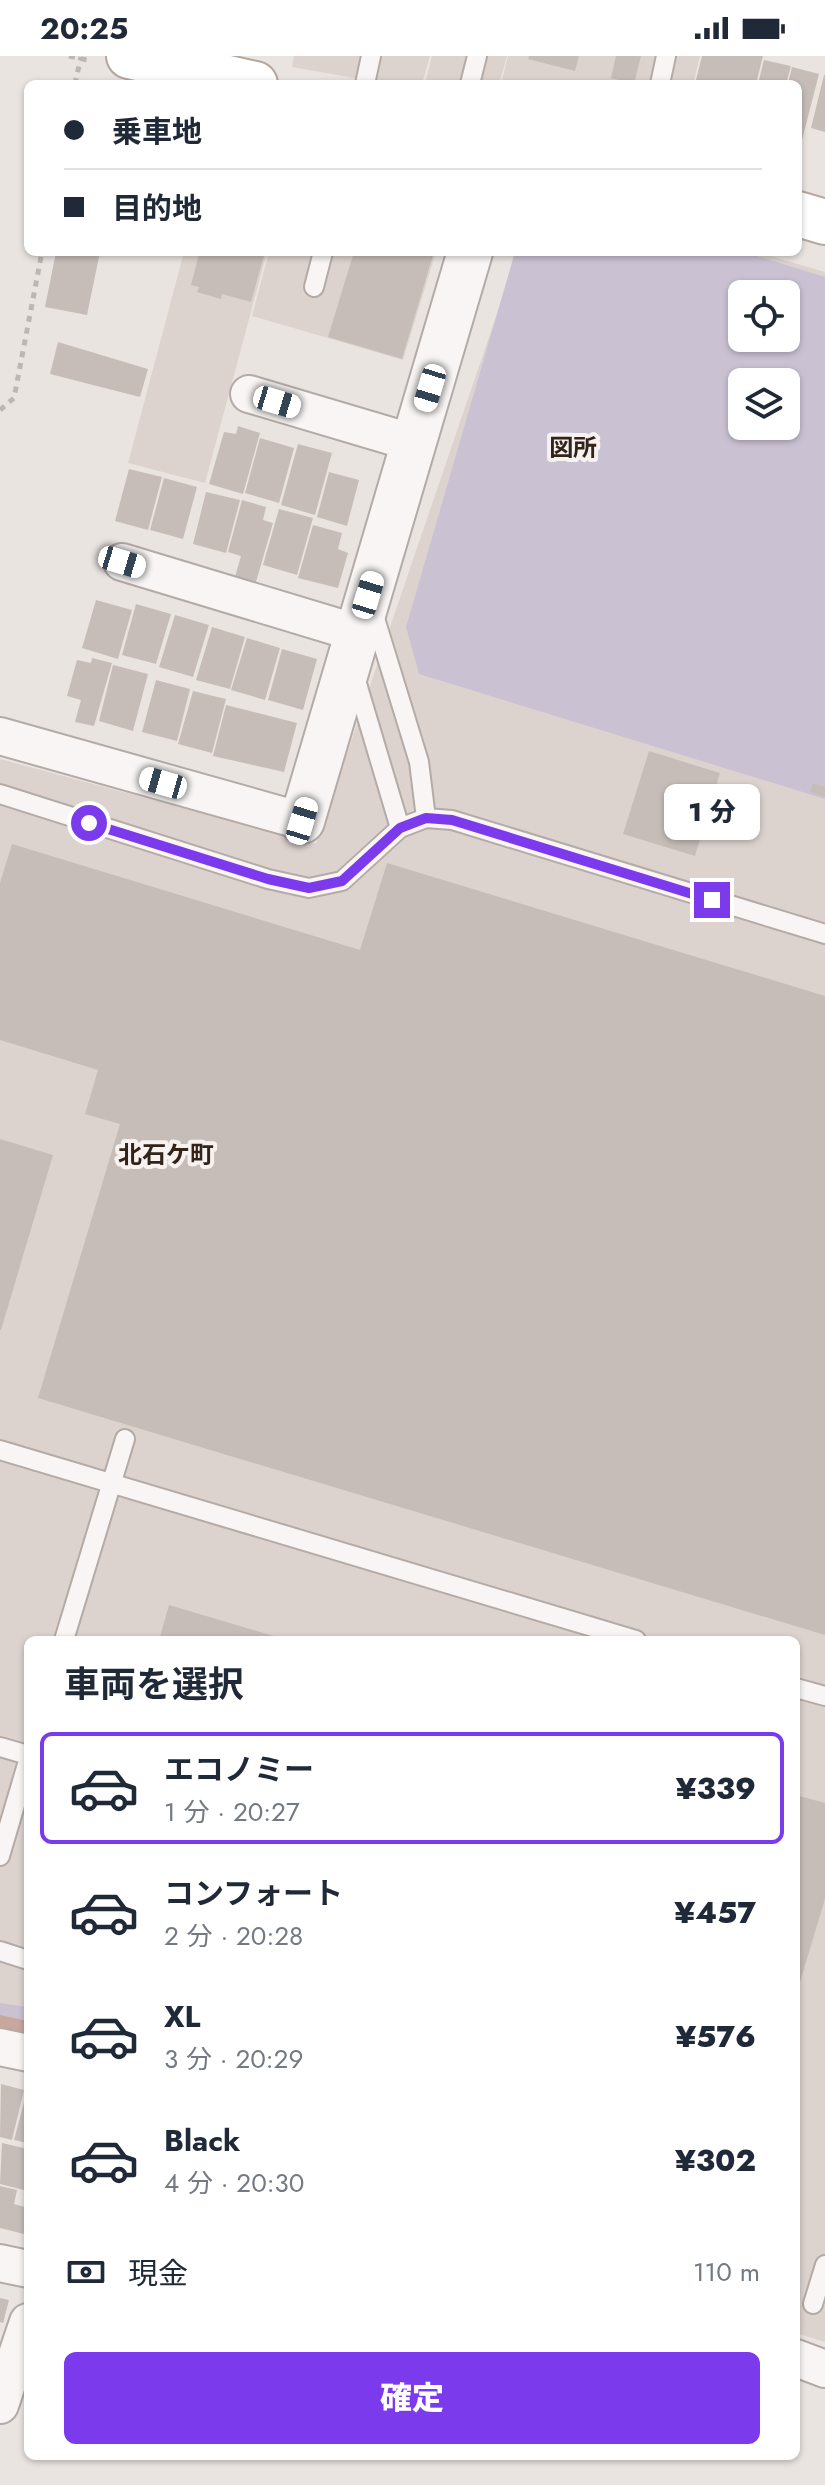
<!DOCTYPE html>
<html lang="ja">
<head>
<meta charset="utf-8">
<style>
	:root { --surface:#fff; --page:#f2f2f3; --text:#1f2937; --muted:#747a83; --line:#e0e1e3; --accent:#7c3aed }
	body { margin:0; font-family:Jost,"Noto Sans JP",sans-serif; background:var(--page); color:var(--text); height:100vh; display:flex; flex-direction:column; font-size:30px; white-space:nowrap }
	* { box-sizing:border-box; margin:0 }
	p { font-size:26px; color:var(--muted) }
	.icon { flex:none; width:44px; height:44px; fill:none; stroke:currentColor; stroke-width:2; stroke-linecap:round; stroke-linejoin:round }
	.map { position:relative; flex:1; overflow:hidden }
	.drawer { position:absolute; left:24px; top:1580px; width:776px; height:824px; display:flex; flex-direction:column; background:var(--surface); border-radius:12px; box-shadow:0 2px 6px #0004 }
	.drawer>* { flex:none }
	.hud { position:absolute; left:24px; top:24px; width:778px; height:176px; border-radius:12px; box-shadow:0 2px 6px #0004; display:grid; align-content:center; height:176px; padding:0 40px; background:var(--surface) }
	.fabs { position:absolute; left:728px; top:224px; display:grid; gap:16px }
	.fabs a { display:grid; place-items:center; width:72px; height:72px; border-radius:12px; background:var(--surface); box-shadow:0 2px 6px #0004; font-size:40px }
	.end { position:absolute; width:36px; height:36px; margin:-18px; border:10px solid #7c3aed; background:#fff; box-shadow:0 0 0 4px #fff }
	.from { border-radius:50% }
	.bubble { position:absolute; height:56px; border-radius:12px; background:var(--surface); box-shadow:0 2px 6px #0004; font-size:26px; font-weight:800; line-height:56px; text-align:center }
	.car { position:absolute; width:24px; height:48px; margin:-24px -12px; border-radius:10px; box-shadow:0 0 6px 2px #0007; background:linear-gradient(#fff 24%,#345 0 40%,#fff 0 76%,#345 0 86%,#fff 0) }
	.hud b { display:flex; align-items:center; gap:28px; height:76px; font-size:30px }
	.hud b+b { border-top:2px solid var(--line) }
	.hud i { width:20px; height:20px; background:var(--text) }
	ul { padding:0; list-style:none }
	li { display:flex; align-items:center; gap:24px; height:112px; margin:0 16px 12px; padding:0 24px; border:4px solid transparent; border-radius:12px }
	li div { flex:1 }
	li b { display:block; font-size:30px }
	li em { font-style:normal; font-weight:800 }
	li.on { border-color:var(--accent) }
	li>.icon { width:72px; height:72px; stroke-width:1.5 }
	h2 { padding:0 40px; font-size:36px; line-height:96px }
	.pay { display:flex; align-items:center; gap:20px; height:88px; padding:0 40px; font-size:30px }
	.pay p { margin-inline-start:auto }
	.cta { display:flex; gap:16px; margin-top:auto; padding:16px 40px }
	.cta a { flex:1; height:92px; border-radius:12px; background:var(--accent); color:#fff; font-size:32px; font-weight:800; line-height:92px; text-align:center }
	.status { display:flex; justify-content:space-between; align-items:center; height:56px; padding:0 40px; background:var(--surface); direction:ltr }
	.status svg { height:22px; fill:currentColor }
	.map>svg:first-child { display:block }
	.built { fill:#dcd3cf; fill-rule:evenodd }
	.green { fill:#cac2d3; fill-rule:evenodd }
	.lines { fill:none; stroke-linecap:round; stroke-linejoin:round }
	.stream { stroke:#c9a79c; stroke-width:12 }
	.building { fill:#c6bdb8 }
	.service-casing { stroke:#b4aba6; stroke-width:22 }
	.minor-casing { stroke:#b4aba6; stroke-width:40 }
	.tertiary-casing { stroke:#b4aba6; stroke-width:48 }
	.primary-casing { stroke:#b5a7a0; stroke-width:48 }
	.path { stroke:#bdb7b3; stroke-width:5; stroke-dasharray:6 6; stroke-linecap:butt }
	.service { stroke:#f8f5f4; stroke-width:18 }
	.minor { stroke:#f8f5f4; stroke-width:36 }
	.tertiary { stroke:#f8f5f4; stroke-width:44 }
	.primary { stroke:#fff; stroke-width:44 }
	.route { stroke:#7c3aed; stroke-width:10 }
	.labels { text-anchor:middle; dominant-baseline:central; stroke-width:8; stroke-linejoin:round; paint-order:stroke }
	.neighbourhood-label { font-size:24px; font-weight:bold; fill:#32241b; stroke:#f7f2f0 }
</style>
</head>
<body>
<div class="status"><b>20:25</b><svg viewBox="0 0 49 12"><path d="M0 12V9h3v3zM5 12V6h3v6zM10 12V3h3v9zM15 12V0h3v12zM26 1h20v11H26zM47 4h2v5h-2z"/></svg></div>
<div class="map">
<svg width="825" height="2429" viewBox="0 0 825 2429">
	<rect width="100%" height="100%" fill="#eae4e1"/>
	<!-- built -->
	<path class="built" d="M 294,0 L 430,0 L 422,28 L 388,28 L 292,11 Z
		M 432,0 L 507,0 L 499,28 L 425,28 Z
		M 508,0 L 700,0 L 693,28 L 501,28 Z
		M 184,196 L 267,196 L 205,427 L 128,407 Z
		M 269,196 L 436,196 L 403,304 L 252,260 Z
		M 518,196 L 757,196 L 825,216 L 825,2286 L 796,2277 L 796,1584 L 28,1584 L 28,1973 L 0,1967 L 0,703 L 316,788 ZM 742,238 L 786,238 L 786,282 L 742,282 ZM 742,326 L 786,326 L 786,370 L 742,370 Z"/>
	<!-- green -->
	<path class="green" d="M 515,196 L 744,196 L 825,221 L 825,743 L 419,618 L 406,571 ZM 742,238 L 786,238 L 786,282 L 742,282 ZM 742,326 L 786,326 L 786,370 L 742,370 Z
		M 0,1947 L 28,1951 L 28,1968 L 0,1960 Z"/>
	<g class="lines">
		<!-- stream -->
		<path class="stream" d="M 0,1965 L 28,1971"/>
	</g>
	<!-- building -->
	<path class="building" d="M 529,0 L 579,0 L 575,15 L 528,3 Z
		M 616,0 L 641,0 L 634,28 L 611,22 Z
		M 702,0 L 763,0 L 756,28 L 695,28 Z
		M 764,4 L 791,10 L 786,28 L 758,28 Z
		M 792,11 L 819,18 L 801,88 L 798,87 L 798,28 L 788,28 Z
		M 824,19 L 825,19 L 825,76 L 811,72 Z
		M 56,196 L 100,196 L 87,259 L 45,251 Z
		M 205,196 L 265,196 L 251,246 L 222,238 L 221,243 L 197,236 L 199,231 L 191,229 L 199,198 Z
		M 354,196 L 434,196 L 402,303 L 328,281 Z
		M 58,286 L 148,313 L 140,341 L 50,318 Z
		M 238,370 L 260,377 L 243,438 L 209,428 L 224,376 L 236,378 Z
		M 260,382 L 294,392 L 279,447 L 245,437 Z
		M 298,388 L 332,397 L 315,459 L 281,449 Z
		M 129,413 L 162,421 L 148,474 L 115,465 Z
		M 329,416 L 359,424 L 347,470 L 317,461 Z
		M 164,422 L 197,431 L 183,483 L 150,474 Z
		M 206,436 L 240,444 L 226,497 L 193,488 Z
		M 242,444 L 266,451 L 263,464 L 273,467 L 256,526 L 235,521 L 241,500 L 228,496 Z
		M 279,453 L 313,462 L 297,519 L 263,509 Z
		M 313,469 L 342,477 L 338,493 L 348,497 L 338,532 L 298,522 Z
		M 96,544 L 132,554 L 118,603 L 82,592 Z
		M 136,548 L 171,558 L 156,608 L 122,599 Z
		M 175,559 L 209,569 L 193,621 L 159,611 Z
		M 212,571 L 245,581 L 230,633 L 196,624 Z
		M 247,582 L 280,592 L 265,644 L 231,634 Z
		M 282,593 L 317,603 L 303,654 L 268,644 Z
		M 92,602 L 112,607 L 94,670 L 75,666 L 81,644 L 67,640 L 77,604 L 91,607 Z
		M 113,609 L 148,618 L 133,675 L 99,665 Z
		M 156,624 L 190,633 L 177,685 L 142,676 Z
		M 193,635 L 226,643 L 212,697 L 178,688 Z
		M 226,649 L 297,667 L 284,716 L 213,700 Z
		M 649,695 L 720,717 L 695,800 L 623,778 Z
		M 813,727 L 825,731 L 825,741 L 810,736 Z
		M 12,788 L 360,894 L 387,807 L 825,940 L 825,1579 L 38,1342 L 120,1068 L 85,1058 L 98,1014 L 0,984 L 0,827 Z
		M 0,1083 L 53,1099 L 1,1274 L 0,1274 Z
		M 169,1549 L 284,1583 L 284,1584 L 159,1584 Z
		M 796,1739 L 825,1747 L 825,1843 L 797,1936 Z
		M 1,2028 L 24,2034 L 12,2084 L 0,2081 Z
		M 28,2031 L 28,2087 L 14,2084 Z
		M 2,2087 L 28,2093 L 28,2135 L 0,2128 Z
		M 0,2130 L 17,2134 L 14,2148 L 28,2152 L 28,2179 L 0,2172 Z
		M 0,2242 L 9,2244 L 3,2267 L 0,2266 Z"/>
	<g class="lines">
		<defs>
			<path id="service" d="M 365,28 L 371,0
				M 470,28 L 477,0
				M 660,28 L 666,0
				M 314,231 L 323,196
				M 373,556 L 419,706 L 426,762
				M 355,621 L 400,772
				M 0,738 L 268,823 L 309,832 L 342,825 L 400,772 L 426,762 L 452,764 L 825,878
				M 0,1394 L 636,1584
				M 64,1584 L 125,1383
				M 796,1632 L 825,1640
				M 0,1691 L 28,1699
				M 0,1800 L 28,1705
				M 0,1895 L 28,1904
				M 813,2248 L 825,2209"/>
			<path id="minor" d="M 249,338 L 414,387
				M 122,506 L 357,577
				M 0,680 L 302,765
				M 0,1991 L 28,1997
				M 0,2207 L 28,2213
				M 796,2302 L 825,2313
				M 0,2349 L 28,2266"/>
			<path id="tertiary" d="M 302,765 L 470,196"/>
			<path id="primary" d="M 129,0 L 255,28
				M 798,158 L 825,166"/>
		</defs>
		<!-- service casing -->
		<use href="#service" class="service-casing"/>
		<!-- minor casing -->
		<use href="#minor" class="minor-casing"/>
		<!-- tertiary casing -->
		<use href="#tertiary" class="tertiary-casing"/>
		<!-- primary casing -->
		<use href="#primary" class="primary-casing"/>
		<!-- path -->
		<path class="path" d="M 69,0 L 87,4
			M 75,28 L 81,1
			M 0,354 L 14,342 L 42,196"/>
		<!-- service -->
		<use href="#service" class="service"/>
		<!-- minor -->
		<use href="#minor" class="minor"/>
		<!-- tertiary -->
		<use href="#tertiary" class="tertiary"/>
		<!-- primary -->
		<use href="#primary" class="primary"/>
	</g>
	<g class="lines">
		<!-- route -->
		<path class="route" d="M 89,767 L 268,823 L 309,832 L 342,825 L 400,772 L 426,762 L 452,764 L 712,844"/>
	</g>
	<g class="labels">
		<!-- neighbourhood labels -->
		<g class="neighbourhood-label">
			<text x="573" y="391">図所</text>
			<text x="166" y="1098">北石ケ町</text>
		</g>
	</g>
</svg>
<div class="fabs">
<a><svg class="icon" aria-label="locate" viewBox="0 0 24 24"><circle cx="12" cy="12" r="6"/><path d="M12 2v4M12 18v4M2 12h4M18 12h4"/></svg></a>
<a><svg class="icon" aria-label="layers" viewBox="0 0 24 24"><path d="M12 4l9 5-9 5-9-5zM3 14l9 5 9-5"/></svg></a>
</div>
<i class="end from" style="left:89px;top:767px"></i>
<i class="end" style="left:712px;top:844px"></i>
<div class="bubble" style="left:664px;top:728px;width:96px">1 分</div>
<i class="car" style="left:430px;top:332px;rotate:197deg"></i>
<i class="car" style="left:277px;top:346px;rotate:107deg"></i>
<i class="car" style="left:122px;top:506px;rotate:107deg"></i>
<i class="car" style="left:368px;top:539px;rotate:17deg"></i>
<i class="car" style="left:163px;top:727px;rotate:286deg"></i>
<i class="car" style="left:302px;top:765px;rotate:17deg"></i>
<div class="hud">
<b><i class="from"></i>乗車地</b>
<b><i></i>目的地</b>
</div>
<section class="drawer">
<h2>車両を選択</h2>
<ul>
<li class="on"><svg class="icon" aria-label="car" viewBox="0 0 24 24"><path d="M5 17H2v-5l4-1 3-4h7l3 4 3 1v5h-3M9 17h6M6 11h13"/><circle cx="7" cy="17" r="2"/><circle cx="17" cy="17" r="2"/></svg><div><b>エコノミー</b><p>1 分 · 20:27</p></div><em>¥339</em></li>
<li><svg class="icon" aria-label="car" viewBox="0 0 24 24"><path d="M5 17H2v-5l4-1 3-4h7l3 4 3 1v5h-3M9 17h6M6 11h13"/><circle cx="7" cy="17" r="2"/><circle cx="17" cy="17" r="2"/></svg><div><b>コンフォート</b><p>2 分 · 20:28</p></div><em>¥457</em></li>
<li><svg class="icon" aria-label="car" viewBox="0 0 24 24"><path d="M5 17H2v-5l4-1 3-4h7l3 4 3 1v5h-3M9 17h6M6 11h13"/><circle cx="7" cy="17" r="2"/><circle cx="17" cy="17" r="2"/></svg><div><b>XL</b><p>3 分 · 20:29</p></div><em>¥576</em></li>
<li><svg class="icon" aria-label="car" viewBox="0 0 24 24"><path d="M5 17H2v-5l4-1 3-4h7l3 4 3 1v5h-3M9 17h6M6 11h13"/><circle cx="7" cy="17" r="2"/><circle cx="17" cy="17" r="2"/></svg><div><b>Black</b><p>4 分 · 20:30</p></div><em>¥302</em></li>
</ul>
<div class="pay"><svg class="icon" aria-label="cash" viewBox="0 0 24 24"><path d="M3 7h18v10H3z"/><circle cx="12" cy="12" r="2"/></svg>現金<p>110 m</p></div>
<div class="cta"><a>確定</a></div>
</section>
</div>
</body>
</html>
